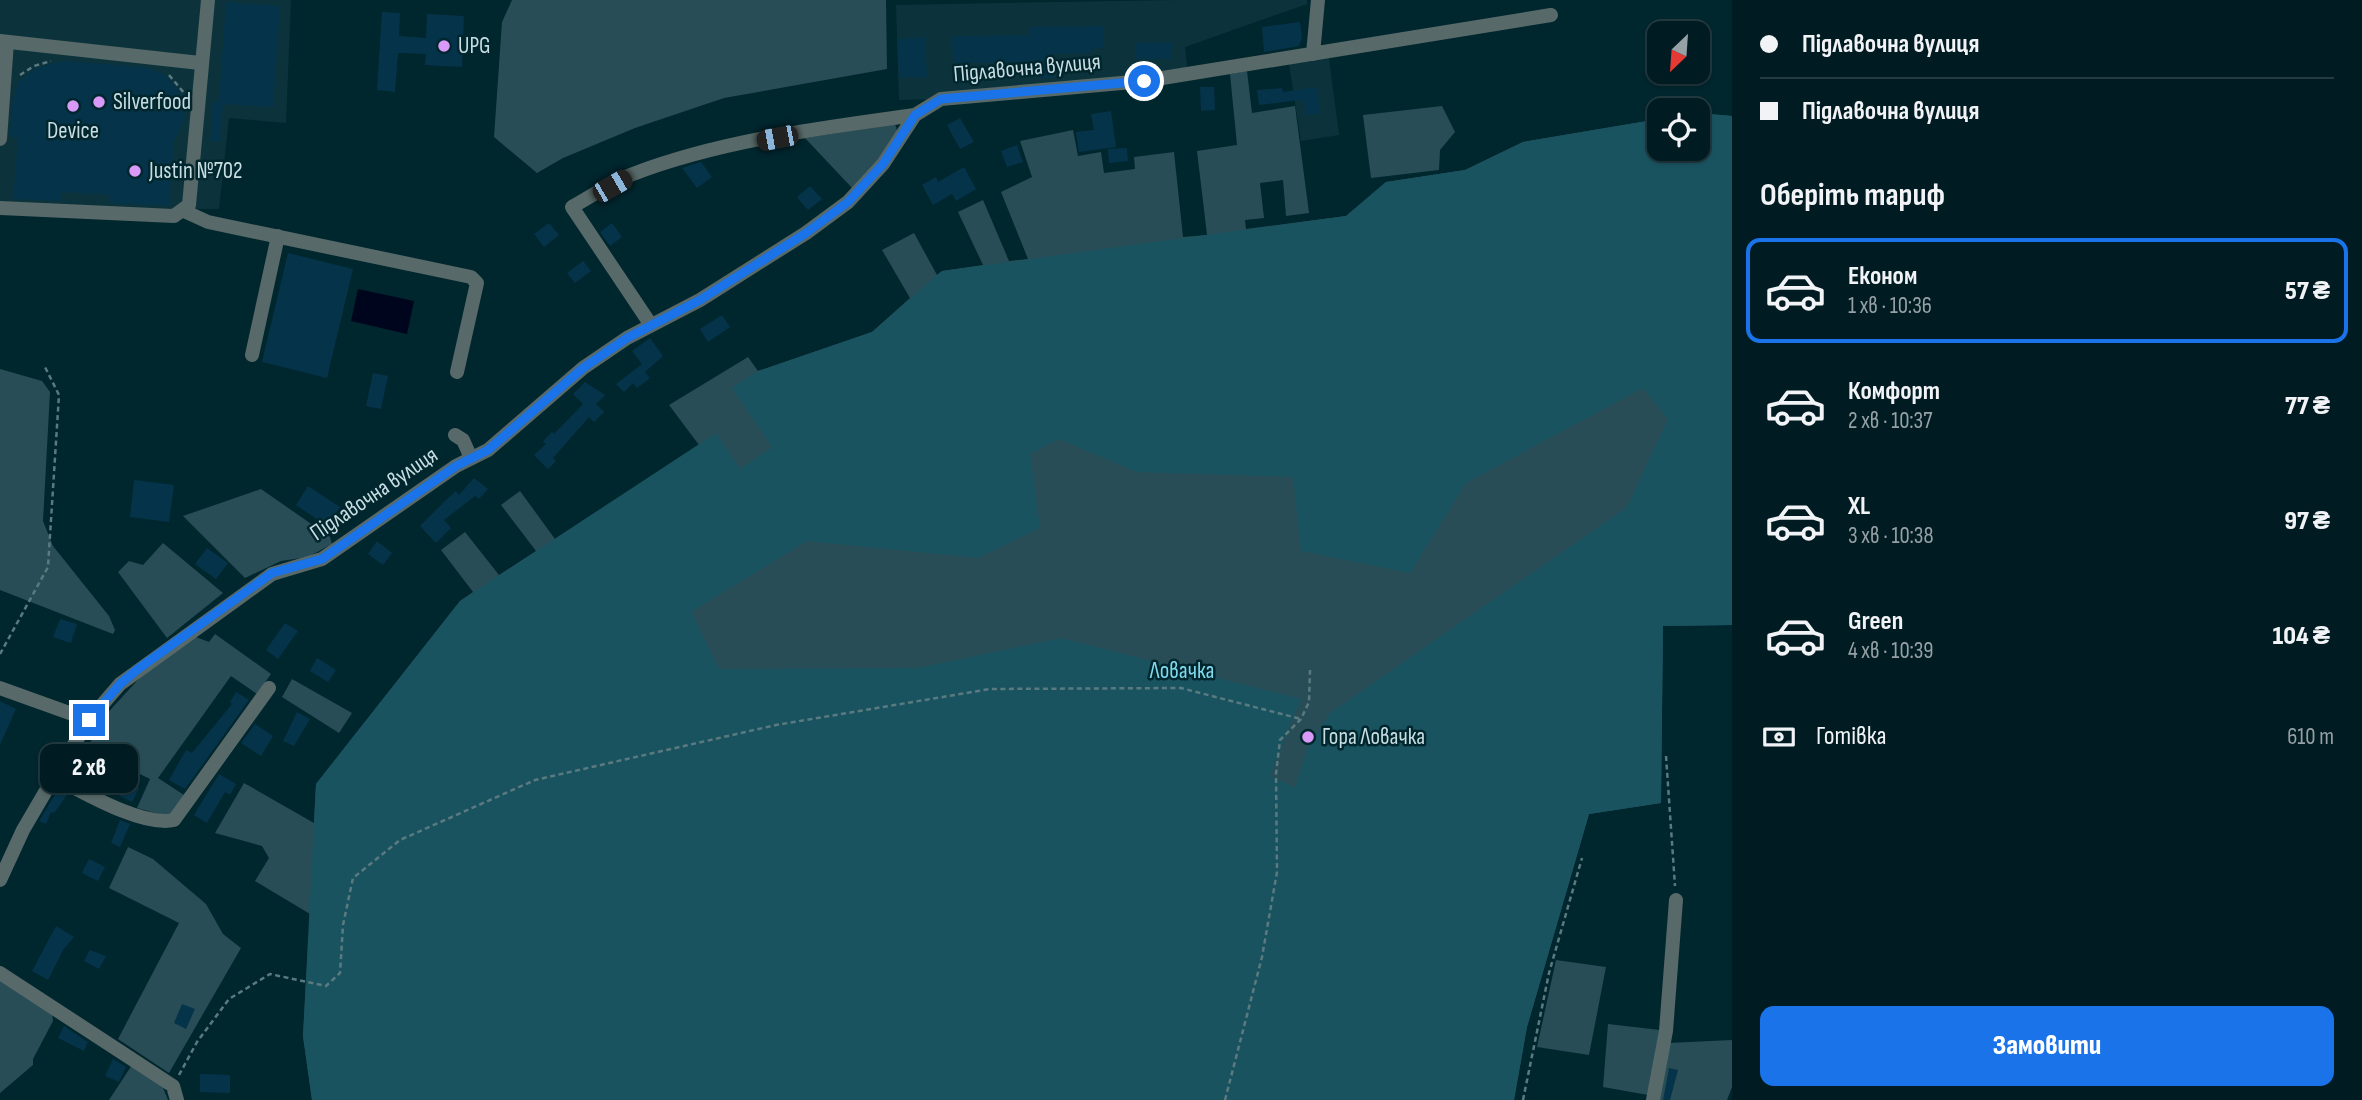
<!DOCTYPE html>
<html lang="uk">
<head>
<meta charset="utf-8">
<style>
	:root { --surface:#001c22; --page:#0a252a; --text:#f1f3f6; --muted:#95a1a5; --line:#223a40; --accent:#1a73e8 }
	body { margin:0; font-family:"Sofia Sans Condensed",sans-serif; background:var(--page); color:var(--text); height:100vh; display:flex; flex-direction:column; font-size:26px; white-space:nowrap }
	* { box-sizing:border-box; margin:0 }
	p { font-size:23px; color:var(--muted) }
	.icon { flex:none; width:38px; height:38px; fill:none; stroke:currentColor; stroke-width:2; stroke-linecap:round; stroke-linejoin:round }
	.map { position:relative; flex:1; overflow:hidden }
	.panel { display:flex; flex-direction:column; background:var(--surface); width:630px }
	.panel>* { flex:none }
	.top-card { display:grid; align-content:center; height:154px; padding:0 28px; background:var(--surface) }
	.needle { width:46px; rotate:205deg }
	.tools { position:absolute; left:1647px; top:21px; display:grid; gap:14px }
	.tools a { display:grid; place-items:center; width:63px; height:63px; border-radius:14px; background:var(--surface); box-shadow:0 2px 5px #0004,0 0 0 2px var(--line); font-size:35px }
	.end { position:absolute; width:32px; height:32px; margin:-16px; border:9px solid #1a73e8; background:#fff; box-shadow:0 0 0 4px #fff }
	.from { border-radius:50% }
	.bubble { position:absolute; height:49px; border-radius:14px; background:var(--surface); box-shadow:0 2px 5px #0004,0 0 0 2px var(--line); font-size:23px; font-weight:800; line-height:49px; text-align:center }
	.car { position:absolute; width:21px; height:42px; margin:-21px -10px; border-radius:9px; box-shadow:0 0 5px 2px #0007; background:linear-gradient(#222 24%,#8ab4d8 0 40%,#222 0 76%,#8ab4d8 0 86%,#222 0) }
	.top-card b { display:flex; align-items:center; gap:24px; height:66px; font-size:26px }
	.top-card b+b { border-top:2px solid var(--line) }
	.top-card i { width:18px; height:18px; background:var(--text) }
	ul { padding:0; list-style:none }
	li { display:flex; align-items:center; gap:21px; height:105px; margin:0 14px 10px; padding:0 14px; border:4px solid transparent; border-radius:14px }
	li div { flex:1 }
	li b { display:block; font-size:26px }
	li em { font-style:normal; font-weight:800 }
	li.current { border-color:var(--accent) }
	li>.icon { width:63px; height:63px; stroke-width:1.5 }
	h2 { padding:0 28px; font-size:32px; line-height:84px }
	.pay { display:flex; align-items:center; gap:18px; height:77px; padding:0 28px; font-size:26px }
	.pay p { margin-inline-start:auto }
	.cta { display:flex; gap:14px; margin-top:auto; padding:14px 28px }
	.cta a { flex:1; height:80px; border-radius:14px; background:var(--accent); color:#fff; font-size:28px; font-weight:800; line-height:80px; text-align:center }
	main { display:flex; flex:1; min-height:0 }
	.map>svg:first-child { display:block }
	.built { fill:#0c333b }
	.green { fill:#284d56 }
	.forest { fill:#1a5360; fill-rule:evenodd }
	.water { fill:#00051e }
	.building { fill:#05344a }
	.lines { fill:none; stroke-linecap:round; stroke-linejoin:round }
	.path { stroke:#5b7a80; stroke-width:2.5; stroke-dasharray:5 3.5; stroke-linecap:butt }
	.minor { stroke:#576968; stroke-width:14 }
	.route { stroke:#1a73e8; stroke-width:9 }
	.poi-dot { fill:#d99af7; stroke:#00262e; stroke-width:2.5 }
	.labels { text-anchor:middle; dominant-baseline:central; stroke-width:5; stroke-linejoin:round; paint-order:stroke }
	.poi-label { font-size:23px; fill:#c8dde2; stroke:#00262e; text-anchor:start }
	.street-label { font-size:23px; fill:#c8dde2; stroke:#00262e }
	.park-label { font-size:23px; fill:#7fdaef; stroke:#00262e }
</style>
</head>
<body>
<main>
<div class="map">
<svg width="1732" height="1100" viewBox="0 0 1732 1100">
	<rect width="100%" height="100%" fill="#00262e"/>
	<!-- built -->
	<path class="built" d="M 0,0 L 291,0 L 286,123 L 229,118 L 219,209 L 0,208 Z
		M 1178,0 L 1307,0 L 1307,4 L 1185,47 L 1188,74 L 941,99 L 899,100 L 896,5 Z
		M 1329,58 L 1339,135 L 1301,141 L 1289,64 Z"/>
	<!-- green -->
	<path class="green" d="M 512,0 L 886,0 L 887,69 L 724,98 L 635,128 L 563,158 L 537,173 L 494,137 L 502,22 Z
		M 1247,71 L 1252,113 L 1295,106 L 1309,213 L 1286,216 L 1283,180 L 1260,183 L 1264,218 L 1245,220 L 1246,229 L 1346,216 L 1386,182 L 1465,170 L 1523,142 L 1659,119 L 1659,149 L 1698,149 L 1698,113 L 1732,116 L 1732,625 L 1663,626 L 1661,803 L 1589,814 L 1527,1027 L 1514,1100 L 312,1100 L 303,1036 L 310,914 L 255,881 L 269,858 L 262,846 L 215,833 L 244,783 L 314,823 L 316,784 L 460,601 L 473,592 L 441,550 L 465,532 L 499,575 L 536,551 L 501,505 L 520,491 L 555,539 L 699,445 L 669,405 L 748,357 L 758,371 L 872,332 L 910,298 L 882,250 L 914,233 L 937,275 L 942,271 L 983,265 L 958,212 L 983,200 L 1009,261 L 1028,259 L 1001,192 L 1032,177 L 1020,141 L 1073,130 L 1078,156 L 1101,152 L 1104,173 L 1135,169 L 1134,157 L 1174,152 L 1183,237 L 1207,235 L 1197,151 L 1237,145 L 1230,74 Z
		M 1442,106 L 1455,132 L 1440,150 L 1439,170 L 1371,178 L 1363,115 Z
		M 895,124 L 897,130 L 894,141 L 853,189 L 805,138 Z
		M 0,369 L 42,381 L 50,392 L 43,521 L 53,546 L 109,616 L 115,630 L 113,634 L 0,590 Z
		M 261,489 L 330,537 L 332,544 L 308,557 L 281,561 L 245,578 L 183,516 Z
		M 163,543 L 223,593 L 167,638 L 118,572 L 129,561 L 143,565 Z
		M 215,634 L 271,674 L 257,694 L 231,676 L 158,778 L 187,797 L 170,817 L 137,808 L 150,779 L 87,748 L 94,736 L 89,733 L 147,670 L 196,637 L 209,642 Z
		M 292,679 L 352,713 L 339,733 L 282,697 Z
		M 128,847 L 153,859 L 206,904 L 223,934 L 241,948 L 169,1073 L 118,1039 L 179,923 L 109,888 Z
		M 1556,960 L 1606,967 L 1589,1055 L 1537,1047 Z
		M 0,978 L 52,1011 L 53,1021 L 33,1059 L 33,1065 L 0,1093 Z
		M 1608,1024 L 1660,1030 L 1648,1095 L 1603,1087 Z
		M 1732,1040 L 1732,1087 L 1727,1100 L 1657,1100 L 1668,1043 Z
		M 132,1065 L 162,1085 L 168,1100 L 109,1100 Z"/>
	<!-- forest -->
	<path class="forest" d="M 1698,113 L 1732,116 L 1732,625 L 1663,626 L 1661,803 L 1589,814 L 1527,1027 L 1514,1100 L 312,1100 L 303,1036 L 316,784 L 460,601 L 716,433 L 740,469 L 772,447 L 732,388 L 758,371 L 872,332 L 942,271 L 1346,216 L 1386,182 L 1465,170 L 1523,142 L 1659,119 L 1659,149 L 1698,149 ZM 1643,388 L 1668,419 L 1627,507 L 1330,713 L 1307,749 L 1295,788 L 1270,776 L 1301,699 L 1061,638 L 918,668 L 719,669 L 691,612 L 807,541 L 978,558 L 1040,528 L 1030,454 L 1059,439 L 1137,472 L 1293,477 L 1301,551 L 1410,573 L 1466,483 Z"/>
	<!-- water -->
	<path class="water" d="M 358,289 L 414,301 L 407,334 L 351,321 Z"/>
	<!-- building -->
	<path class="building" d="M 226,2 L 280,6 L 273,107 L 223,104 L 220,142 L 210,141 L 213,101 L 219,102 Z
		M 382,12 L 400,13 L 399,36 L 426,38 L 427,14 L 464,16 L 462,67 L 425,65 L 426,54 L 398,53 L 395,92 L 377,90 Z
		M 1300,22 L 1302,38 L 1299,46 L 1264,52 L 1262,27 Z
		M 1103,26 L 1103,48 L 1091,49 L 1091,53 L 1054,54 L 1054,78 L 1040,78 L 1039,62 L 953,63 L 952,36 L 1029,35 L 1029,27 Z
		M 925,37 L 927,77 L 899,78 L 897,39 Z
		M 1171,42 L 1171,59 L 1136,59 L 1135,43 Z
		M 63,61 L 144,67 L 164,74 L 180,92 L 185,118 L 174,141 L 169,206 L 110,203 L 110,195 L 62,192 L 61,201 L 13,199 L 18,138 L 10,137 L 12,104 L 19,81 L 36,68 Z
		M 1200,87 L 1214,87 L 1215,110 L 1201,111 Z
		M 1317,87 L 1320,114 L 1306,115 L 1304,101 L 1300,100 L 1259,105 L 1257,90 L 1282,88 L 1283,92 Z
		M 1111,111 L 1116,147 L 1079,152 L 1076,132 L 1094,130 L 1091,114 Z
		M 960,118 L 974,142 L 960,149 L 947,125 Z
		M 1017,145 L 1023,162 L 1007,167 L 1001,151 Z
		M 1127,148 L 1128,161 L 1109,163 L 1108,149 Z
		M 701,162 L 712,177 L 697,188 L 682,168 Z
		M 964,167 L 976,189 L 956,201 L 952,194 L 933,205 L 922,185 L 936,177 L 938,182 Z
		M 810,186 L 822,199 L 808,210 L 797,197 Z
		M 549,223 L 559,235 L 544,247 L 534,234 Z
		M 612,223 L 622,237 L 610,246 L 600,232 Z
		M 288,253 L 353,269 L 327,378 L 262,362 Z
		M 583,261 L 591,271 L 575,283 L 567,273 Z
		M 722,315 L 730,327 L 708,342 L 700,329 Z
		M 650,338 L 663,356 L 645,372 L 650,378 L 637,388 L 633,383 L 624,392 L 616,384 L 642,364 L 632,351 Z
		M 373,373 L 388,376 L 381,409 L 366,406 Z
		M 585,382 L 605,395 L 596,404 L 604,412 L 594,422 L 589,417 L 553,458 L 556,461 L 548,469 L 534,455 L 546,444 L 543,441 L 552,432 L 554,434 L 583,404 L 573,394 Z
		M 474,478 L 488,489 L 479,499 L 475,496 L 444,520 L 451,528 L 436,543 L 420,526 L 445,501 L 456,491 L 459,495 Z
		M 134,480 L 174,485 L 169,522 L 130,517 Z
		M 308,486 L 340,507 L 327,526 L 296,505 Z
		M 377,541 L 392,553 L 383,565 L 368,554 Z
		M 207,548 L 228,563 L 216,579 L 195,564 Z
		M 60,619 L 77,624 L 71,643 L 53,637 Z
		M 285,623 L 298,631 L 278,659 L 266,650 Z
		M 317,658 L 336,670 L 328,682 L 310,671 Z
		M 236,692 L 249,700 L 185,789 L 169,780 L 186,750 L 192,753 L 232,704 L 230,702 Z
		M 0,701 L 16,709 L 0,745 Z
		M 297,712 L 310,719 L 294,746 L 283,741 Z
		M 255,724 L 273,736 L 261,756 L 241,743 Z
		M 98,769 L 139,788 L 132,802 L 92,782 Z
		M 219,774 L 236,784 L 230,795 L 225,792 L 207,823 L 194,815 Z
		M 58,790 L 67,795 L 54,813 L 51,812 L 46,824 L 39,821 Z
		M 120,820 L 130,824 L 120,847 L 111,843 Z
		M 89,859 L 105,867 L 98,881 L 82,873 Z
		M 56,926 L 74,937 L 63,950 L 48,980 L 32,971 Z
		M 90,950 L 106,956 L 99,969 L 84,961 Z
		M 182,1004 L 195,1009 L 186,1029 L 174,1023 Z
		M 64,1026 L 88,1042 L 84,1051 L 58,1038 Z
		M 113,1059 L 126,1067 L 119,1082 L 105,1076 Z
		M 1669,1068 L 1678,1070 L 1670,1100 L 1663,1100 Z
		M 200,1074 L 230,1075 L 230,1093 L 200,1092 Z"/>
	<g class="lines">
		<!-- path -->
		<path class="path" d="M 20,75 L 34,66 L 51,61
			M 169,75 L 185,94
			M 0,654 L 48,567 L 59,395 L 45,367
			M 1666,756 L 1675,886
			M 179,1075 L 197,1042 L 229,999 L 270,974 L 326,986 L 340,973 L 343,925 L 353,878 L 400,840 L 535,780 L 776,725 L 990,689 L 1181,688 L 1301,719
			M 1225,1100 L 1262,957 L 1277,872 L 1276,774 L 1280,740 L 1301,719 L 1309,702 L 1310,670
			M 1523,1100 L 1549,973 L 1582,858"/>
		<!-- minor -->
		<path class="minor" d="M 0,41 L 200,63
			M 1313,54 L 1318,0
			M 0,139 L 7,42
			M 0,208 L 174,216 L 189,205 L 208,0
			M 184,211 L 208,222 L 471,277 L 477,283 L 457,372
			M 651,325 L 572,207 C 592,196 612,182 633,174 C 722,140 822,128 915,115
			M 252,355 L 278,236
			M 455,435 L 463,440 L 471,458
			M 0,688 L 89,720
			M 54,777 C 83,792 142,827 174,820 L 269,688
			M 0,880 L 23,830 L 54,777 L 89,720 L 120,684 L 272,574 L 322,559 L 456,466 L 488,450 L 583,368 L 627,338 L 700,300 L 806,233 L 848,202 L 883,164 L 915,115 L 941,99 L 1144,81 L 1551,15
			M 0,973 L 173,1086 L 177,1100
			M 1653,1100 L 1666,1031 L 1676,900"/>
	</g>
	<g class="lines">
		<!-- route -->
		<path class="route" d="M 89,720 L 120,684 L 138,669 L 272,573 L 322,559 L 456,466 L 488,450 L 583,368 L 627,338 L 700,300 L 806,233 L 848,202 L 883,164 L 915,115 L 941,99 L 1144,81"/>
	</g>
	<!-- markers -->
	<g class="poi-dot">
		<circle cx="444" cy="46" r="7"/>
		<circle cx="99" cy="102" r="7"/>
		<circle cx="73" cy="106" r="7"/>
		<circle cx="135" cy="171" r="7"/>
		<circle cx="1308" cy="737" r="7"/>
	</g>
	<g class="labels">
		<!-- poi labels -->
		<g class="poi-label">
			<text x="458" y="46">UPG</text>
			<text x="113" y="102">Silverfood</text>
			<text x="73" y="131" text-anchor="middle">Device</text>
			<text x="149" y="171">Justin №702</text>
			<text x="1322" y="737">Гора Ловачка</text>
		</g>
		<!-- street labels -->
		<g class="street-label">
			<text transform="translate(1027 68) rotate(-5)">Підлавочна вулиця</text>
			<text transform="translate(374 494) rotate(-34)">Підлавочна вулиця</text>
		</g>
		<!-- park labels -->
		<g class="park-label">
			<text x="1182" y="671">Ловачка</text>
		</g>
	</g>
</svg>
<div class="tools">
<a><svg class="needle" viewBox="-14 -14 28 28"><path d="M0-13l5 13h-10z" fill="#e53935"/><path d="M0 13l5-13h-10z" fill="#95a1a5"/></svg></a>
<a><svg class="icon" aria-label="locate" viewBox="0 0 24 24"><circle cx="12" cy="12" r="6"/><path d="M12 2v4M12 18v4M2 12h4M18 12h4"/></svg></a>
</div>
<i class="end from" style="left:1144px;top:81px"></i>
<i class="end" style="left:89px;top:720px"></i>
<div class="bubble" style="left:40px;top:744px;width:98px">2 хв</div>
<i class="car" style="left:777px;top:138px;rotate:259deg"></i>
<i class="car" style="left:612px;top:186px;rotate:60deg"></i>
</div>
<section class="panel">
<div class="top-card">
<b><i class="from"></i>Підлавочна вулиця</b>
<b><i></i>Підлавочна вулиця</b>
</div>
<h2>Оберіть тариф</h2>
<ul>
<li class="current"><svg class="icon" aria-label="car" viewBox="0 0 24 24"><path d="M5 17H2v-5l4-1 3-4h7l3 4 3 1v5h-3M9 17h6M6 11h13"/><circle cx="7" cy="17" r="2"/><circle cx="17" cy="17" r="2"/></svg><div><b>Економ</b><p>1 хв · 10:36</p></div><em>57 ₴</em></li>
<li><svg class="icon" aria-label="car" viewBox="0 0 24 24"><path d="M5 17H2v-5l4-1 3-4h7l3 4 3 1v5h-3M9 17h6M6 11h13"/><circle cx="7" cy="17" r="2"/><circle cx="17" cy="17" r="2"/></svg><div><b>Комфорт</b><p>2 хв · 10:37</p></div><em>77 ₴</em></li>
<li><svg class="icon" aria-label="car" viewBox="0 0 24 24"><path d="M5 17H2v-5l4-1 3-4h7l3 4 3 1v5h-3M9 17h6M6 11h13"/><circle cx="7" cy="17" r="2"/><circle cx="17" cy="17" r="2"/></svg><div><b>XL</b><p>3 хв · 10:38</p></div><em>97 ₴</em></li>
<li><svg class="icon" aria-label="car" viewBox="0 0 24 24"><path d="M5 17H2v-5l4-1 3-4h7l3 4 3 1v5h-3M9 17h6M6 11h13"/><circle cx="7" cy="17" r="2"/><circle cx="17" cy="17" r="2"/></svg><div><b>Green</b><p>4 хв · 10:39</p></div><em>104 ₴</em></li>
</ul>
<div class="pay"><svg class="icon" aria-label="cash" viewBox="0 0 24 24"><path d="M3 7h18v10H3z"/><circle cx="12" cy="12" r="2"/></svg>Готівка<p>610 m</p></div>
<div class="cta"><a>Замовити</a></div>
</section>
</main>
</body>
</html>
